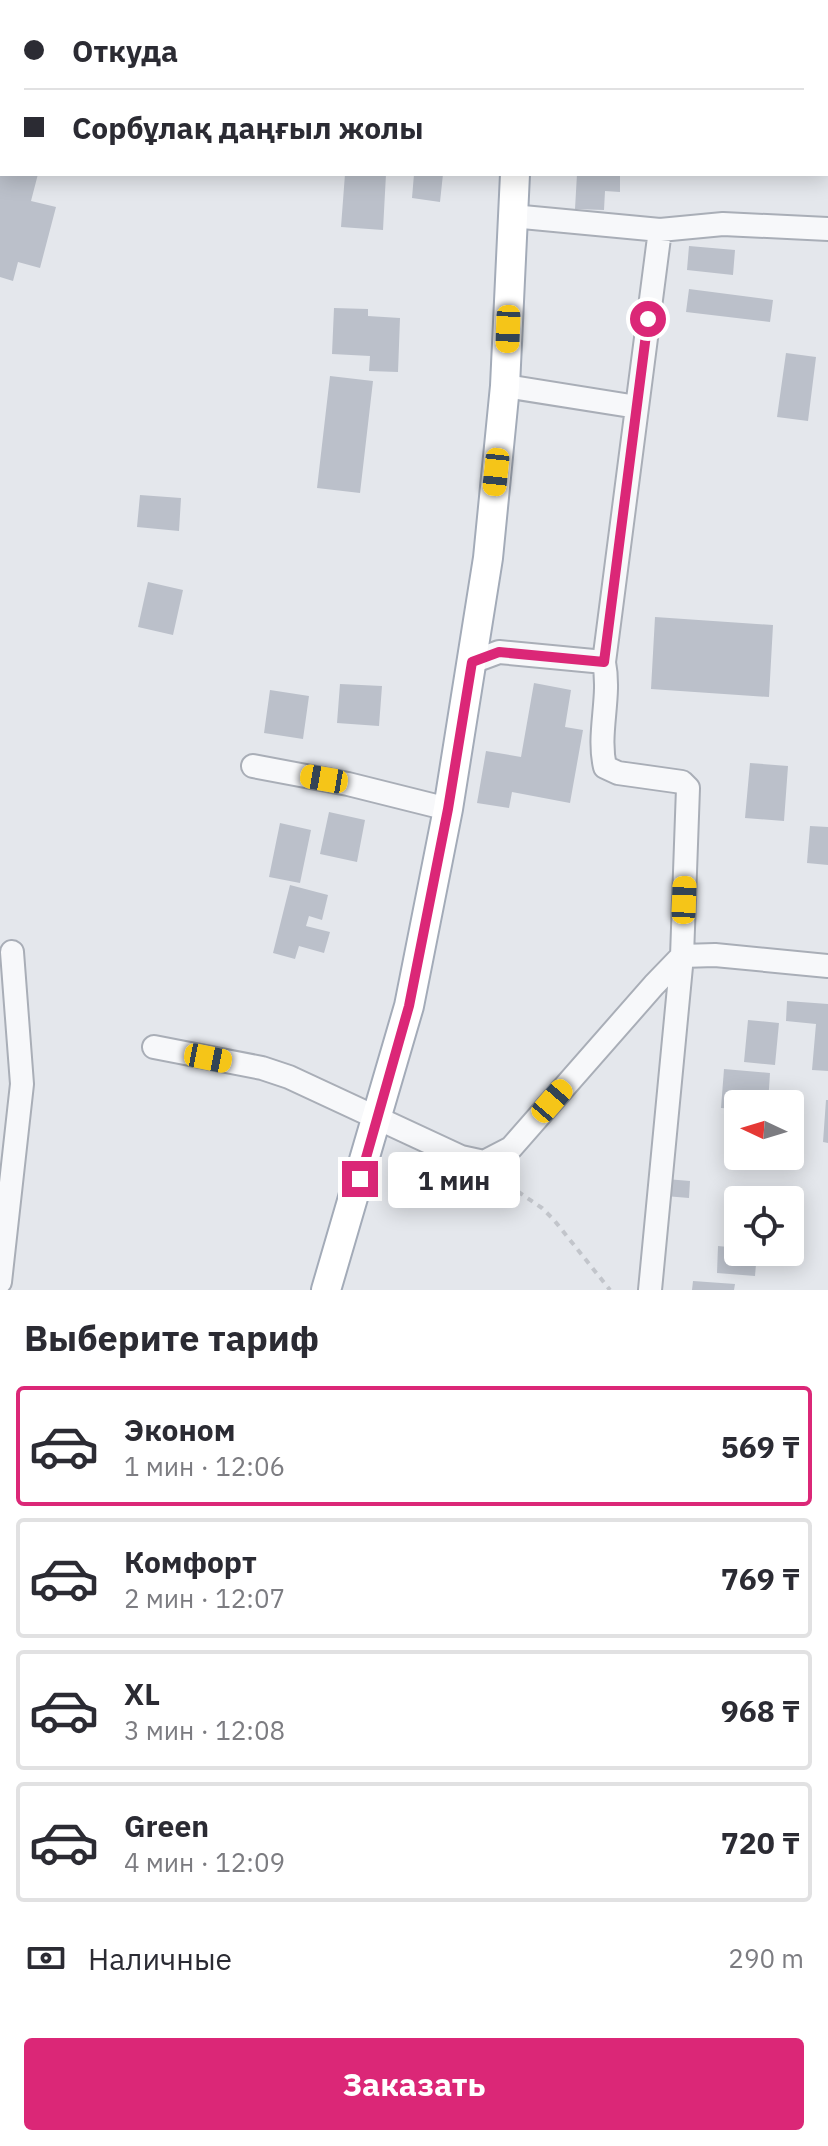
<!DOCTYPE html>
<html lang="ru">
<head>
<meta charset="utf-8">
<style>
	:root { --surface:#fff; --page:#f2f2f3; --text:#2b2b33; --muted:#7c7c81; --line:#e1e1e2; --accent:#db2777 }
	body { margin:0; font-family:"IBM Plex Sans",sans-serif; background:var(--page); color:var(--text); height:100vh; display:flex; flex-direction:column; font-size:30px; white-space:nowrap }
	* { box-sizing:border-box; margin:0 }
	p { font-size:26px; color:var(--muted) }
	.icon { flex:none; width:44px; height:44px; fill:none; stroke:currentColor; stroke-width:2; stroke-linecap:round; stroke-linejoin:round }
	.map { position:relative; height:1290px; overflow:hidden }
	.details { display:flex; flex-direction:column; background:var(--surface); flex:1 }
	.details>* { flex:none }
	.guide { position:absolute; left:0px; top:0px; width:828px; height:176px; box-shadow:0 4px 20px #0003; display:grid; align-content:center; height:176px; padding:0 24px; background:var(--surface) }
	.needle { width:52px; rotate:274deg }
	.controls { position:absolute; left:724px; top:1090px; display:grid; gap:16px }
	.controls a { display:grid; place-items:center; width:80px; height:80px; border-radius:8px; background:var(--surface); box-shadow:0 4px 20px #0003; font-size:40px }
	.end { position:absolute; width:36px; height:36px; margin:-18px; border:10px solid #db2777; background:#fff; box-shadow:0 0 0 4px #fff }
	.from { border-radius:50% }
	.bubble { position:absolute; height:56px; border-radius:8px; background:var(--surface); box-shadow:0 4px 20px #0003; font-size:26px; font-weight:700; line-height:56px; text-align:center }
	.car { position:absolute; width:24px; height:48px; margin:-24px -12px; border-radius:10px; box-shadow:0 0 6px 2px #0007; background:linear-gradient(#f5c518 24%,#345 0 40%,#f5c518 0 76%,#345 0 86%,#f5c518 0) }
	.guide b { display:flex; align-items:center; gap:28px; height:76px; font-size:30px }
	.guide b+b { border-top:2px solid var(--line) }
	.guide i { width:20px; height:20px; background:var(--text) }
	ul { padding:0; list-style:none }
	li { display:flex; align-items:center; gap:24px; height:120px; margin:0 16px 12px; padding:0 8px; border:4px solid var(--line); border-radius:8px }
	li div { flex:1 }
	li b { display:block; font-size:30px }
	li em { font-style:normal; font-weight:700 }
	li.on { border-color:var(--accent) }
	li>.icon { width:72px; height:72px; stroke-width:1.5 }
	h2 { padding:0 24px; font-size:36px; line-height:96px }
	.pay { display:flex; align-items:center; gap:20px; height:88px; padding:0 24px; font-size:30px }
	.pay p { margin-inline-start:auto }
	.button { display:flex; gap:16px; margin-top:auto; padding:16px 24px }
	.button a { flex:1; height:92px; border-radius:8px; background:var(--accent); color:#fff; font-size:32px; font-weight:700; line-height:92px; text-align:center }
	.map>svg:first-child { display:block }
	.building { fill:#bbc0ca }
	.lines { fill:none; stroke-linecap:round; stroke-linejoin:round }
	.minor-casing { stroke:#a9aeb7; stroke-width:26 }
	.major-casing { stroke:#a3abb8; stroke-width:32 }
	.path { stroke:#c2c5cb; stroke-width:4; stroke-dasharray:6 6; stroke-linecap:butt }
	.minor { stroke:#f7f8fa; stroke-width:22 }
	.major { stroke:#fff; stroke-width:28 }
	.route { stroke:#db2777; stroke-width:10 }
</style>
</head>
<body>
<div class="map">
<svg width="828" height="1290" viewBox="0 0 828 1290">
	<rect width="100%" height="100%" fill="#e4e7ec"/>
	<!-- building -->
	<path class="building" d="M 0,174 L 38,174 L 31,201 L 56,207 L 40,268 L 18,262 L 13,281 L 0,277 Z
		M 345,174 L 386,174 L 383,230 L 341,227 Z
		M 414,174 L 443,174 L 440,202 L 412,198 Z
		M 577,174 L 620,174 L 620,192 L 605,191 L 604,210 L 575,209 Z
		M 689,246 L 735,250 L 733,275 L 687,270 Z
		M 689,289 L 773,300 L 770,322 L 686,312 Z
		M 334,308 L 368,309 L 368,316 L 400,318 L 398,372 L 369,371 L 370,356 L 332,354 Z
		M 786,353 L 816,357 L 808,421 L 777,417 Z
		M 330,376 L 373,381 L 360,493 L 317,488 Z
		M 140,495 L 181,498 L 179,531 L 137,527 Z
		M 148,582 L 183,590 L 173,635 L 138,627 Z
		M 655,617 L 773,625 L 769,697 L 651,689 Z
		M 534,683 L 571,690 L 565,727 L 583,730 L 570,803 L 512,792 L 509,808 L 477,803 L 486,751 L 521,757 Z
		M 340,684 L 382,686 L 379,726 L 337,723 Z
		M 270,690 L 309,696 L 303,739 L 264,733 Z
		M 750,763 L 788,766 L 784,821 L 745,818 Z
		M 329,812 L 365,820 L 357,862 L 320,854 Z
		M 280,823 L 311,830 L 300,883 L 269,877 Z
		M 810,826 L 828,827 L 828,865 L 807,863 Z
		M 290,885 L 328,895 L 322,920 L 309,916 L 306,926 L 330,932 L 324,953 L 299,946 L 295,959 L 273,953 Z
		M 787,1001 L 828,1004 L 828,1071 L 812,1070 L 816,1024 L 786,1021 Z
		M 748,1020 L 779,1023 L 775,1065 L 744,1062 Z
		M 724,1069 L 770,1073 L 768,1104 L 738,1104 L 738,1109 L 721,1108 Z
		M 826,1100 L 828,1100 L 828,1143 L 823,1142 Z
		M 666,1179 L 690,1181 L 689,1198 L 665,1196 Z
		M 718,1246 L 738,1248 L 738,1252 L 757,1252 L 755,1276 L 717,1273 Z
		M 693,1281 L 735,1284 L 734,1290 L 692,1290 Z"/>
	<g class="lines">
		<defs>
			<path id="minor" d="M 512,216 L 660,230 L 723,224 L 828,229
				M 505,386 L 637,407
				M 472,662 L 499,652 L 604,662 L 660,230
				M 604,662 C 611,698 597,733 605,767 L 618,773 L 682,782 L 688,788 L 682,956 L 650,1290
				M 253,766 L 348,784 L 448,809
				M 154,1047 L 262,1068 L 289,1077 L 461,1157 L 484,1162 L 511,1148 L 654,985 L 682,956 L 715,955 L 828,966
				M 0,1282 L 22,1084 L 12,952"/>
			<path id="major" d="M 524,2 L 524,0
				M 326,1290 L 409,1006 L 448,809 L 488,558 L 505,386 L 515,174"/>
		</defs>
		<!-- minor casing -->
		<use href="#minor" class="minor-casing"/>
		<!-- major casing -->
		<use href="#major" class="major-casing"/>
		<!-- path -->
		<path class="path" d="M 498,1178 L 542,1208 L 554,1220 L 610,1290"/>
		<!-- minor -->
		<use href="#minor" class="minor"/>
		<!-- major -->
		<use href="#major" class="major"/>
	</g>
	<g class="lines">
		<!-- route -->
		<path class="route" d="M 360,1179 L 409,1006 L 448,809 L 472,662 L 499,652 L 604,662 L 648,319"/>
	</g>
</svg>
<div class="controls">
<a><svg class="needle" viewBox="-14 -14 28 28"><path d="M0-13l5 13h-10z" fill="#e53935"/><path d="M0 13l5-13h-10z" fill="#7c7c81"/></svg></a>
<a><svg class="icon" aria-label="locate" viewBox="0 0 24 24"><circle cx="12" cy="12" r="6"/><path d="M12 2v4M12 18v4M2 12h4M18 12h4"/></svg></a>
</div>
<i class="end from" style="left:648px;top:319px"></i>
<i class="end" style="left:360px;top:1179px"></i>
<div class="bubble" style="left:388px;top:1152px;width:132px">1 мин</div>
<i class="car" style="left:508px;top:329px;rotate:182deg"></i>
<i class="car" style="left:496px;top:472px;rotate:186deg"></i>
<i class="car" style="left:324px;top:779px;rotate:280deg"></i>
<i class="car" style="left:684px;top:900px;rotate:2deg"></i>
<i class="car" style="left:208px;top:1058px;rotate:101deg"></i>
<i class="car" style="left:552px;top:1101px;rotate:41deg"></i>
<div class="guide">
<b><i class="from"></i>Откуда</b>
<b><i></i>Сорбұлақ даңғыл жолы</b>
</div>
</div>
<section class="details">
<h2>Выберите тариф</h2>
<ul>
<li class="on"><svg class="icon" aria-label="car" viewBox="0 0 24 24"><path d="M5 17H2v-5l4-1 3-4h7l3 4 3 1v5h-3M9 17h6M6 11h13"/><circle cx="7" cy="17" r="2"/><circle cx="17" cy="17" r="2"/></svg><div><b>Эконом</b><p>1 мин · 12:06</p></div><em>569 ₸</em></li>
<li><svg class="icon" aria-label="car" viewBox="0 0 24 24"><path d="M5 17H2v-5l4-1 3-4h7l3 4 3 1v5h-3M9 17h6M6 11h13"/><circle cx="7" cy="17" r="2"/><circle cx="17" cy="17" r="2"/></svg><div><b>Комфорт</b><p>2 мин · 12:07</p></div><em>769 ₸</em></li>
<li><svg class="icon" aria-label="car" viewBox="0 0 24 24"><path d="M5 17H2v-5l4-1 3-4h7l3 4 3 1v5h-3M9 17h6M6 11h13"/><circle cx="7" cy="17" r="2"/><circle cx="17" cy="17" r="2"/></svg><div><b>XL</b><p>3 мин · 12:08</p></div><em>968 ₸</em></li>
<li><svg class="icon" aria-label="car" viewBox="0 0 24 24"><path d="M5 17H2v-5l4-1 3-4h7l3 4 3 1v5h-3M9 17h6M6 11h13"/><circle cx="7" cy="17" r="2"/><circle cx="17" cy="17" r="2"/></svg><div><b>Green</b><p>4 мин · 12:09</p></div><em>720 ₸</em></li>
</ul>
<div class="pay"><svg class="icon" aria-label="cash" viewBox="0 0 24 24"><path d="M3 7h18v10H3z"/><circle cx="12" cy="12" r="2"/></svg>Наличные<p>290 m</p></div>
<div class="button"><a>Заказать</a></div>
</section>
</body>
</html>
